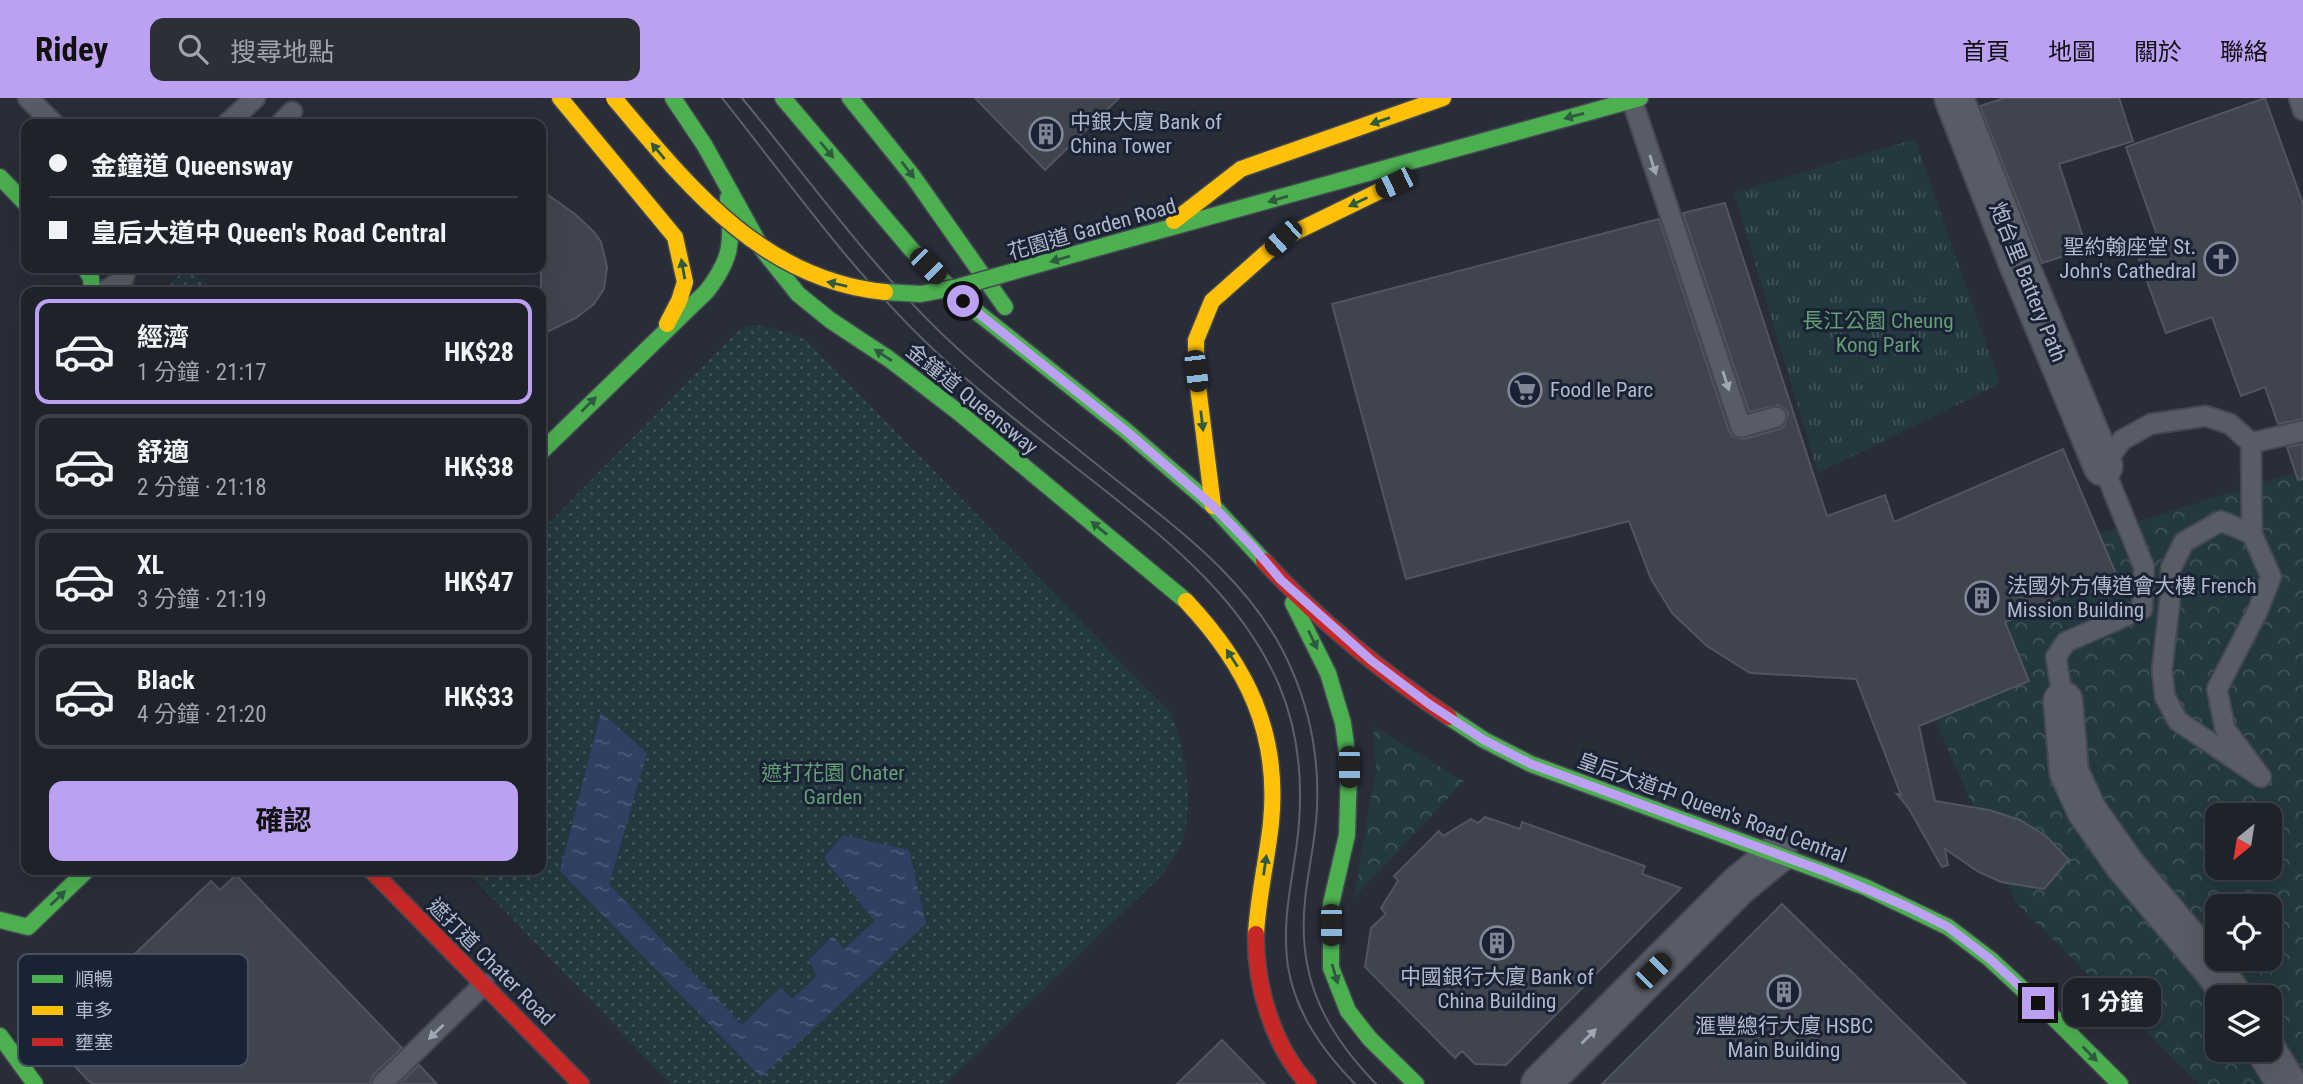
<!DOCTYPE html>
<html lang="zh-TW">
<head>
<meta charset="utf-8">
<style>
	:root { --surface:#1e222a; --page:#2b2f36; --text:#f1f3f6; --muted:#a1a4a8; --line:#3c3f47; --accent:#bca0f2 }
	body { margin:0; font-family:"Roboto Condensed","Noto Sans TC",sans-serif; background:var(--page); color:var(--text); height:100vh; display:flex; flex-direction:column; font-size:26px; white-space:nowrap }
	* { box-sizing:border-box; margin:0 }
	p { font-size:23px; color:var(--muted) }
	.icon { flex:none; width:38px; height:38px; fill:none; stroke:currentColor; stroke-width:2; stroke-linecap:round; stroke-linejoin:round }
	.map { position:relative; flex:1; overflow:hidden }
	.sheet { position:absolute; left:21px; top:189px; width:525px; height:588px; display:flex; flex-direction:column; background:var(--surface); border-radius:14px; box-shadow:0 7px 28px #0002,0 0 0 2px var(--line) }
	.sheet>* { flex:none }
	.banner { position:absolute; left:21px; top:21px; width:525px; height:154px; border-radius:14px; box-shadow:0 7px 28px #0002,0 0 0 2px var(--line); display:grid; align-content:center; height:154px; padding:0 28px; background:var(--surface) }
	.needle { width:46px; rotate:210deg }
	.buttons { position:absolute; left:2205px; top:705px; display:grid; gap:14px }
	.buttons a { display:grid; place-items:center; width:77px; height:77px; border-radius:14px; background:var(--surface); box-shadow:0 7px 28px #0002,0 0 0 2px var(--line); font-size:35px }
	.end { position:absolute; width:32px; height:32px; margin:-16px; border:9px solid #bca0f2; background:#111; box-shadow:0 0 0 4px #111 }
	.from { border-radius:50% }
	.bubble { position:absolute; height:49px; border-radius:14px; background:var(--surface); box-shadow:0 7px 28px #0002,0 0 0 2px var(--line); font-size:23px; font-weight:700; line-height:49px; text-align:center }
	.car { position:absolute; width:21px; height:42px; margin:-21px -10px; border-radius:9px; box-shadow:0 0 5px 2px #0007; background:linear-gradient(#222 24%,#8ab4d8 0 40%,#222 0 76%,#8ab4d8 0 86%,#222 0) }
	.banner b { display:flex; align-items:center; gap:24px; height:66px; font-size:26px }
	.banner b+b { border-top:2px solid var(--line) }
	.banner i { width:18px; height:18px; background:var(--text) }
	ul { padding:12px 0 0; list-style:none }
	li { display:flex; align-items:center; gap:21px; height:105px; margin:0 14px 10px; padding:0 14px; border:4px solid var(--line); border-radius:14px }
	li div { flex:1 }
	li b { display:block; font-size:26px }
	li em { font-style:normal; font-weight:700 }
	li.on { border-color:var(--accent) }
	li>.icon { width:63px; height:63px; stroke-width:1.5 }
	.action { display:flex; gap:14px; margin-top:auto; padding:14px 28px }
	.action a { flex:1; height:80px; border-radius:14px; background:var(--accent); color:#111; font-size:28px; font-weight:700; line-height:80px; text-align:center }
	header { display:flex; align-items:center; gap:42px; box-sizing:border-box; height:98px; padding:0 35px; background:var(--accent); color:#111 }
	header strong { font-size:33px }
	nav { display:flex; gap:38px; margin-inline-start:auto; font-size:24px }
	.search { width:490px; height:63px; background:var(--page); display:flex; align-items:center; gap:18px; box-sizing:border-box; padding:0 24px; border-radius:14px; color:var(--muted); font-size:26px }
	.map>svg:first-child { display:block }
	.grass { fill:url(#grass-tufts) }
	.forest { fill:url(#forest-crowns); fill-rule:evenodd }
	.garden { fill:url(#garden-dots) }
	.water { fill:url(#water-ripples) }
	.building { fill:#3f444e; stroke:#505560; stroke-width:2 }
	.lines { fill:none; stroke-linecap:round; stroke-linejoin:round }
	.lane-casing { stroke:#444851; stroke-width:23 }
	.street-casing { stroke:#444851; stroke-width:42 }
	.fast-casing { stroke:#444851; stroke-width:19 }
	.slow-casing { stroke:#444851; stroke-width:19 }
	.jam-casing { stroke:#444851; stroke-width:19 }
	.lane { stroke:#585c66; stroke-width:19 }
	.street { stroke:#585c66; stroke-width:38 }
	.fast { stroke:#4caf50; stroke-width:16 }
	.slow { stroke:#ffc107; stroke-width:16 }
	.jam { stroke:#c62828; stroke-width:16 }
	.tram { stroke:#5b606a; stroke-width:2 }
	.fast-bridge-casing { stroke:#444851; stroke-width:19; stroke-linecap:butt }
	.slow-bridge-casing { stroke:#444851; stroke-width:19; stroke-linecap:butt }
	.fast-bridge { stroke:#4caf50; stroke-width:16 }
	.slow-bridge { stroke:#ffc107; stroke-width:16 }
	.oneway { fill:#2e5b3f }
	.oneway2 { fill:#9fa6b6 }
	.route { stroke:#bca0f2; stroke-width:9 }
	.labels { text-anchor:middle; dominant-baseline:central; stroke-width:6; stroke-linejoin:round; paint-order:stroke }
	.poi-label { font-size:21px; fill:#b1b8ca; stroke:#1a2333; text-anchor:start }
	.street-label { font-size:21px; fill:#b1b8ca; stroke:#1a2333 }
	.park-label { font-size:21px; fill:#659d77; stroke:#1a2333 }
	.key { fill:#1a2333; stroke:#475060; stroke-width:2 }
	.key-label { font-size:19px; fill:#b1b8ca }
</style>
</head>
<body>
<header>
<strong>Ridey</strong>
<div class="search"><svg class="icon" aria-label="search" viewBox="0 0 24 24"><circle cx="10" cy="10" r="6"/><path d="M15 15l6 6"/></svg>搜尋地點</div>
<nav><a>首頁</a><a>地圖</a><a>關於</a><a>聯絡</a></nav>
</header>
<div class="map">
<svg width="2303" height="986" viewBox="0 0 2303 986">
	<defs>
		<pattern id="grass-tufts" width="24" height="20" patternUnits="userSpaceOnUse" patternTransform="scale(1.75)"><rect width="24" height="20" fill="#24383f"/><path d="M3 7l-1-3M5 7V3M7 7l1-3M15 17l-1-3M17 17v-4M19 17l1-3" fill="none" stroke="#415359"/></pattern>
		<pattern id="forest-crowns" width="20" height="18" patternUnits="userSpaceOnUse" patternTransform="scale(1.75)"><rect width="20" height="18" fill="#24383f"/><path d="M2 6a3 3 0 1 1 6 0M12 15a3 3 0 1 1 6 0" fill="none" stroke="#415359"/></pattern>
		<pattern id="garden-dots" width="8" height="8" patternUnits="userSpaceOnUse" patternTransform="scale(1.75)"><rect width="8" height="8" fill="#24383f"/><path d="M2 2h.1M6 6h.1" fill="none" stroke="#415359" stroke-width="1.8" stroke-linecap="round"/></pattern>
		<pattern id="water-ripples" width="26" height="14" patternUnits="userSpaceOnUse" patternTransform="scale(1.75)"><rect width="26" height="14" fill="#304062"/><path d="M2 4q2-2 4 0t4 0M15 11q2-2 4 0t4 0" fill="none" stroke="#4c5a77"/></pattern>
	</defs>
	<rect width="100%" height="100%" fill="#282d38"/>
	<!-- grass -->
	<path class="grass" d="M 1915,41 L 2000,286 L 1818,375 L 1734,95 Z"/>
	<!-- forest -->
	<path class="forest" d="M 2303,372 L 2303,986 L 2199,986 L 2016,805 L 1882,503 ZM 2217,718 L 2270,718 L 2270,770 L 2217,770 ZM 2217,808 L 2270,808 L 2270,861 L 2217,861 ZM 2217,900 L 2270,900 L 2270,952 L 2217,952 Z
		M 1373,628 L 1464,683 L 1354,800 L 1376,670 Z"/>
	<!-- garden -->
	<path class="garden" d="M 186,170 L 191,170 L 215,194 L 163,194 Z
		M 754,227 L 771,229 L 805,241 L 1171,615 C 1185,654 1194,700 1183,741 C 1180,752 1170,764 1164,775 L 946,986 L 670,986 L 466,772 L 541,772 L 541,433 L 740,231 Z"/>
	<!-- water -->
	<path class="water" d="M 601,614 L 647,655 L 609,786 L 742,927 L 781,889 L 792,901 L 817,878 L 809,862 L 833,838 L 844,851 L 875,823 L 824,760 L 843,737 L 909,752 L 926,826 L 761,979 L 560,773 Z"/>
	<!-- building -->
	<path class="building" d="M 975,0 L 1119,0 L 1045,72 Z
		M 2004,0 L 2119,0 L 2133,43 L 2059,66 L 2087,151 L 2042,165 L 1980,8 Z
		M 2265,0 L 2303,106 L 2303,321 L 2278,326 L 2265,289 L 2241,298 L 2212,219 L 2166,235 L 2134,148 L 2158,140 L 2126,49 Z
		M 541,92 L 575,116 L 594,134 L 601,144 L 607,169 L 604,191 L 594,206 L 576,220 L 541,237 Z
		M 1725,105 L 1827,418 L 1885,397 L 1894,424 L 2063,351 L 2116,476 L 2005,524 L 2029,583 L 1919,628 L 1935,703 L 1989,712 L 2020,722 L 2046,738 L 2069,762 L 2044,791 L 2001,784 L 1979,774 L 1945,751 L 1948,767 L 1942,769 L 1909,711 L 1897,696 L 1901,697 L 1856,581 L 1750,575 L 1707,548 L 1673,516 L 1651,481 L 1629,423 L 1406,481 L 1332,206 L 1659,121 L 1729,333 L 1733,338 L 1744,341 L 1780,331 L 1785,327 L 1788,316 L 1785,311 L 1778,307 L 1749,314 L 1683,115 Z
		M 2303,346 L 2303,381 L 2298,382 L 2287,349 Z
		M 1485,719 L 1520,731 L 1522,724 L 1586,747 L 1645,768 L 1642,776 L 1681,790 L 1506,967 L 1475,966 L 1462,953 L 1455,960 L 1365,869 L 1371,830 L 1386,816 L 1381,810 L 1398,783 L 1394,778 L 1439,733 L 1443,738 L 1471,721 L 1478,725 Z
		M 236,777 L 402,950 L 373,977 L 370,986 L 92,986 L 47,940 L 211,783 L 220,792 Z
		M 1782,806 L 1860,882 L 1966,986 L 1602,986 Z
		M 1222,942 L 1265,986 L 1177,986 Z
		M 419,967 L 437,986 L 399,986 Z"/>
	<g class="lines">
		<defs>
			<path id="lane" d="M 28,0 L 54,26
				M 2299,0 L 2303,12
				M 1632,2 L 1741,329 L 1776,319
				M 227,26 L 255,0
				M 280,26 L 292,14
				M 103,194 L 123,182 L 126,170
				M 2221,423 L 2252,436 L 2271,479 L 2258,512 L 2217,591 L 2225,631 L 2261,679 L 2178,623 L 2165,599 L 2162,572 L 2170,501 L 2171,470 L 2184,444 Z
				M 2252,436 L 2251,345 L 2303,333
				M 2063,603 L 2056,559 L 2066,544 L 2142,511 L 2144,469 L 2103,368 L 2122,342 L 2151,326 L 2206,318 L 2230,326 L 2251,345
				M 382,986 L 484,886"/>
			<path id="street" d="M 1954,0 L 2020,169 L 2103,368
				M 2063,603 L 2069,674 L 2087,713 L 2125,767 L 2214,872 L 2234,900
				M 2266,952 L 2287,986
				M 1541,986 L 1739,787 L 1777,756"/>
			<path id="fast" d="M 673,0 L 705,48 L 762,151 L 798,196 L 830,222 L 889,261 L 962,317 L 1186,503
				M 783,0 L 911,151 L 963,203 L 1125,332 L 1213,408 L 1264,463
				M 850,0 L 912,77 L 1005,209
				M 0,79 L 26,106
				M 1125,142 L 1640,0
				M 85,170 L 91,180 L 92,194
				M 541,354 L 707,193 C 735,156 731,143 728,100
				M 1293,505 L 1328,575 L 1343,625 L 1349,669 L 1347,737 L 1331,806 L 1331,870 L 1348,913 L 1370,941 L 1416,986
				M 1449,619 L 1484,642 L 1531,666 L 1865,789 L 1948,829 L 1990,861 L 2054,920 L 2120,986
				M 0,822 L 28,829 L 87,772
				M 0,938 L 35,986"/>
			<path id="slow" d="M 560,0 L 675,139 L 685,184 L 679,203 L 667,226
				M 1174,123 L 1241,71 L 1443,0
				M 1213,408 L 1196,273 L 1196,242 L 1212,203 L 1283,140 L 1392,87
				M 1186,503 C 1247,568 1280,635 1271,725 C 1267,762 1258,799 1256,836"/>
			<path id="jam" d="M 1264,463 C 1316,520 1385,577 1449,619
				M 371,772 L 581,986
				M 1256,836 C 1255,888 1273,948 1308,986"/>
		</defs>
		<!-- lane casing -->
		<use href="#lane" class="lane-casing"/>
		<!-- street casing -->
		<use href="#street" class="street-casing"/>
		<!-- fast casing -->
		<use href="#fast" class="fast-casing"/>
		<!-- slow casing -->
		<use href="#slow" class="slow-casing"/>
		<!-- jam casing -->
		<use href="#jam" class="jam-casing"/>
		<!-- lane -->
		<use href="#lane" class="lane"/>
		<!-- street -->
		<use href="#street" class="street"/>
		<!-- fast -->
		<use href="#fast" class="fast"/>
		<!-- slow -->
		<use href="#slow" class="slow"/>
		<!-- jam -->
		<use href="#jam" class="jam"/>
		<!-- tram -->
		<path class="tram" d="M 722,0 C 790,85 854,177 934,252 C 989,303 1049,348 1107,394 C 1176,449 1243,504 1279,587 C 1301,639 1304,696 1296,752 C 1290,792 1282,829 1288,869 C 1296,916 1323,953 1355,986
			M 742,0 C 812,85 876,176 957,250 C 1007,296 1062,338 1115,381 C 1182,434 1256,488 1291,570 C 1310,613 1319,662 1317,709 C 1316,741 1308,771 1305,802 C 1297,879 1324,932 1376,986"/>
		<defs>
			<path id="fast-bridge" d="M 885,194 L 921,196 L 958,189 L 1125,142"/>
			<path id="slow-bridge" d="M 614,0 C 688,88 762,182 885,194"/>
		</defs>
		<!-- fast-bridge casing -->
		<use href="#fast-bridge" class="fast-bridge-casing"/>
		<!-- slow-bridge casing -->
		<use href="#slow-bridge" class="slow-bridge-casing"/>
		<!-- fast-bridge -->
		<use href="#fast-bridge" class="fast-bridge"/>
		<!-- slow-bridge -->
		<use href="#slow-bridge" class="slow-bridge"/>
	</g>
	<!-- one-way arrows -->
	<defs><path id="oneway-solid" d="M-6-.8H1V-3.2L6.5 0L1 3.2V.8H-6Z" transform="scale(1.75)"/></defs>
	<g class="oneway">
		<use href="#oneway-solid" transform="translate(1574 18) rotate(165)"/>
		<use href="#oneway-solid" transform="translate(1380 23) rotate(161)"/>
		<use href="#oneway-solid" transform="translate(827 52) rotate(50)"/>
		<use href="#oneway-solid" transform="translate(658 53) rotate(-130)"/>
		<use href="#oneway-solid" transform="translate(908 72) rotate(52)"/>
		<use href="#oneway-solid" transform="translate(1278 101) rotate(164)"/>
		<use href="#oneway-solid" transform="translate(1358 104) rotate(154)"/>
		<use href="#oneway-solid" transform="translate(1060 161) rotate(164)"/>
		<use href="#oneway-solid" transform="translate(683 171) rotate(-100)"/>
		<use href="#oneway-solid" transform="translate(837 186) rotate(-167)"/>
		<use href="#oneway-solid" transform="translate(883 257) rotate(-147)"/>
		<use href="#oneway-solid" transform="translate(589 306) rotate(-45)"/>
		<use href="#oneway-solid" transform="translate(1202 323) rotate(83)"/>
		<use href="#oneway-solid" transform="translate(1099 430) rotate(-141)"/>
		<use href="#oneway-solid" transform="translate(1313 542) rotate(64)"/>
		<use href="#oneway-solid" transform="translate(1232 560) rotate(-123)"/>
		<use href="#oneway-solid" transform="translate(1265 767) rotate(-82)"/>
		<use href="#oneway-solid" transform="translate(58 800) rotate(-44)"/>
		<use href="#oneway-solid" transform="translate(1335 876) rotate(73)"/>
		<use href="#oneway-solid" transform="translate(2090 956) rotate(45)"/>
	</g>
	<g class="oneway2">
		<use href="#oneway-solid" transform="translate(1653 67) rotate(72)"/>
		<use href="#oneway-solid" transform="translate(1726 283) rotate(72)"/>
		<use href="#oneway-solid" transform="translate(436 934) rotate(136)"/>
		<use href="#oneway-solid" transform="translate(1589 938) rotate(-45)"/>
	</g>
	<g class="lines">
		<!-- route -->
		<path class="route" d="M 963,203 L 1125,332 L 1213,408 L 1253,449 L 1281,482 L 1372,563 L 1429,606 L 1484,642 L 1531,666 L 1829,775 L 1908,809 L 1948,829 L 1990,861 L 2038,905"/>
	</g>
	<!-- icons -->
	<defs>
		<symbol id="building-ring" viewBox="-11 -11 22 22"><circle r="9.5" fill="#1a2333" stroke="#818797" stroke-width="1.5"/><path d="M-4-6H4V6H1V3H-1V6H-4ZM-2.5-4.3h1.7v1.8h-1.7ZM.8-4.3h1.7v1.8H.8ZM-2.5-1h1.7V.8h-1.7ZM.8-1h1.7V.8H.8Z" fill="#818797"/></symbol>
		<symbol id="church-ring" viewBox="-11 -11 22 22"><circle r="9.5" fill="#1a2333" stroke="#818797" stroke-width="1.5"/><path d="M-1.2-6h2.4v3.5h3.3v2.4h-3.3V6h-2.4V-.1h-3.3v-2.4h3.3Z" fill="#818797"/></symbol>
		<symbol id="supermarket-ring" viewBox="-11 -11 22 22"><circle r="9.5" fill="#1a2333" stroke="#818797" stroke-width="1.5"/><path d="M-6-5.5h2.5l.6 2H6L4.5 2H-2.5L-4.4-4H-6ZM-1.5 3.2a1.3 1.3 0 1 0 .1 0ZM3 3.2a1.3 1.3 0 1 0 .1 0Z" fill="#818797"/></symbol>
	</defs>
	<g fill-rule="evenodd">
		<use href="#building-ring" x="1027" y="17" width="38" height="38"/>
		<use href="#church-ring" x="2202" y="142" width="38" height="38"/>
		<use href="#supermarket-ring" x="1506" y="273" width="38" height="38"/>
		<use href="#building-ring" x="1963" y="481" width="38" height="38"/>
		<use href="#building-ring" x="1478" y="826" width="38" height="38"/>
		<use href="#building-ring" x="1765" y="875" width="38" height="38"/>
	</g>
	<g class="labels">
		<!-- poi labels -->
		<g class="poi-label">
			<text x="1070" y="24">中銀大廈 Bank of<tspan x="1070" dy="24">China Tower</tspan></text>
			<text x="2196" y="149" text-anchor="end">聖約翰座堂 St.<tspan x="2196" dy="24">John's Cathedral</tspan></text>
			<text x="1550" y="292">Food le Parc</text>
			<text x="2007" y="488">法國外方傳道會大樓 French<tspan x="2007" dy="24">Mission Building</tspan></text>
			<text x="1497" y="879" text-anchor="middle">中國銀行大廈 Bank of<tspan x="1497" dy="24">China Building</tspan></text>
			<text x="1784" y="928" text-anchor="middle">滙豐總行大廈 HSBC<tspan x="1784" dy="24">Main Building</tspan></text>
		</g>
		<!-- street labels -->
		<g class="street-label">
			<text transform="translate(1092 131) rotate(-16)">花園道 Garden Road</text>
			<text transform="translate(2028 184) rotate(68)">炮台里 Battery Path</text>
			<text transform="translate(972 301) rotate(39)">金鐘道 Queensway</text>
			<text transform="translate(1712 710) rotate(20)">皇后大道中 Queen's Road Central</text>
			<text transform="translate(491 864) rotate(45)">遮打道 Chater Road</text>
		</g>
		<!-- park labels -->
		<g class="park-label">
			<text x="1878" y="223">長江公園 Cheung<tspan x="1878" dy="24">Kong Park</tspan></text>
			<text x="833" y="675">遮打花園 Chater<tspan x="833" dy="24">Garden</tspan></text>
		</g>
	</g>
	<!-- legend -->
	<rect x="18" y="856" width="230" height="112" rx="10" class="key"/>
	<rect x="32" y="877" width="31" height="8" fill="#4caf50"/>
	<rect x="32" y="908" width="31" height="9" fill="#ffc107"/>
	<rect x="32" y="940" width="31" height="8" fill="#c62828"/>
	<g class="key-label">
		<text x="75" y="888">順暢</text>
		<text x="75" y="919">車多</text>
		<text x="75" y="951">壅塞</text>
	</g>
</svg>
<div class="buttons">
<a><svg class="needle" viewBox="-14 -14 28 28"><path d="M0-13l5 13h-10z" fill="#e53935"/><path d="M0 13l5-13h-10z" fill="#a1a4a8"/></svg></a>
<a><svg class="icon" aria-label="locate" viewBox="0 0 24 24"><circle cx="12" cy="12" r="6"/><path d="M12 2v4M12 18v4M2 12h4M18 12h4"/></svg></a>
<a><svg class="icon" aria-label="layers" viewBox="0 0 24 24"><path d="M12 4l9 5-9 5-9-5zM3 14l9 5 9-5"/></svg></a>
</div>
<i class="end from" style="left:963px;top:203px"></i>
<i class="end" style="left:2038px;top:905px"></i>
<div class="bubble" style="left:2063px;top:880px;width:98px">1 分鐘</div>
<i class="car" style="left:1395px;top:85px;rotate:244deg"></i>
<i class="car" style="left:1283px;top:140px;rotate:228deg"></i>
<i class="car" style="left:928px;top:168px;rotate:135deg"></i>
<i class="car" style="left:1196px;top:273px;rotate:173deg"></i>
<i class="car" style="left:1349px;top:669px;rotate:180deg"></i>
<i class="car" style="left:1331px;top:827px;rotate:180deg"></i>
<i class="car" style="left:1653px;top:873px;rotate:45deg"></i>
<div class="banner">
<b><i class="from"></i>金鐘道 Queensway</b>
<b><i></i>皇后大道中 Queen's Road Central</b>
</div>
<section class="sheet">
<ul>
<li class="on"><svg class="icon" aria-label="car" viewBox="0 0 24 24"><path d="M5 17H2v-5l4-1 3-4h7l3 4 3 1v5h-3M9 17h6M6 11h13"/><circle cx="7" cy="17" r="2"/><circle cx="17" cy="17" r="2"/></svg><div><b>經濟</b><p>1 分鐘 · 21:17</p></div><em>HK$28</em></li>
<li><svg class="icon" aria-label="car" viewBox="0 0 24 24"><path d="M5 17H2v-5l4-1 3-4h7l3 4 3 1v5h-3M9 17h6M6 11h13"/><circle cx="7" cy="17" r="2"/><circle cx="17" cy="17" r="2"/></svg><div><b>舒適</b><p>2 分鐘 · 21:18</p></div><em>HK$38</em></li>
<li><svg class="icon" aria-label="car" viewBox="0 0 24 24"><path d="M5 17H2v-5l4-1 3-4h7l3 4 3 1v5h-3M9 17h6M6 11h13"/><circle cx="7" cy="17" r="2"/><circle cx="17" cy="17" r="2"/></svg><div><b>XL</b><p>3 分鐘 · 21:19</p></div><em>HK$47</em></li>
<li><svg class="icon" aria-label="car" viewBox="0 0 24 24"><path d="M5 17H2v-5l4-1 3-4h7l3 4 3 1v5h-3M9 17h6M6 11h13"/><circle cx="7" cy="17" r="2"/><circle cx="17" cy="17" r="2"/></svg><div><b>Black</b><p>4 分鐘 · 21:20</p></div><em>HK$33</em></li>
</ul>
<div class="action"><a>確認</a></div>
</section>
</div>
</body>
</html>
